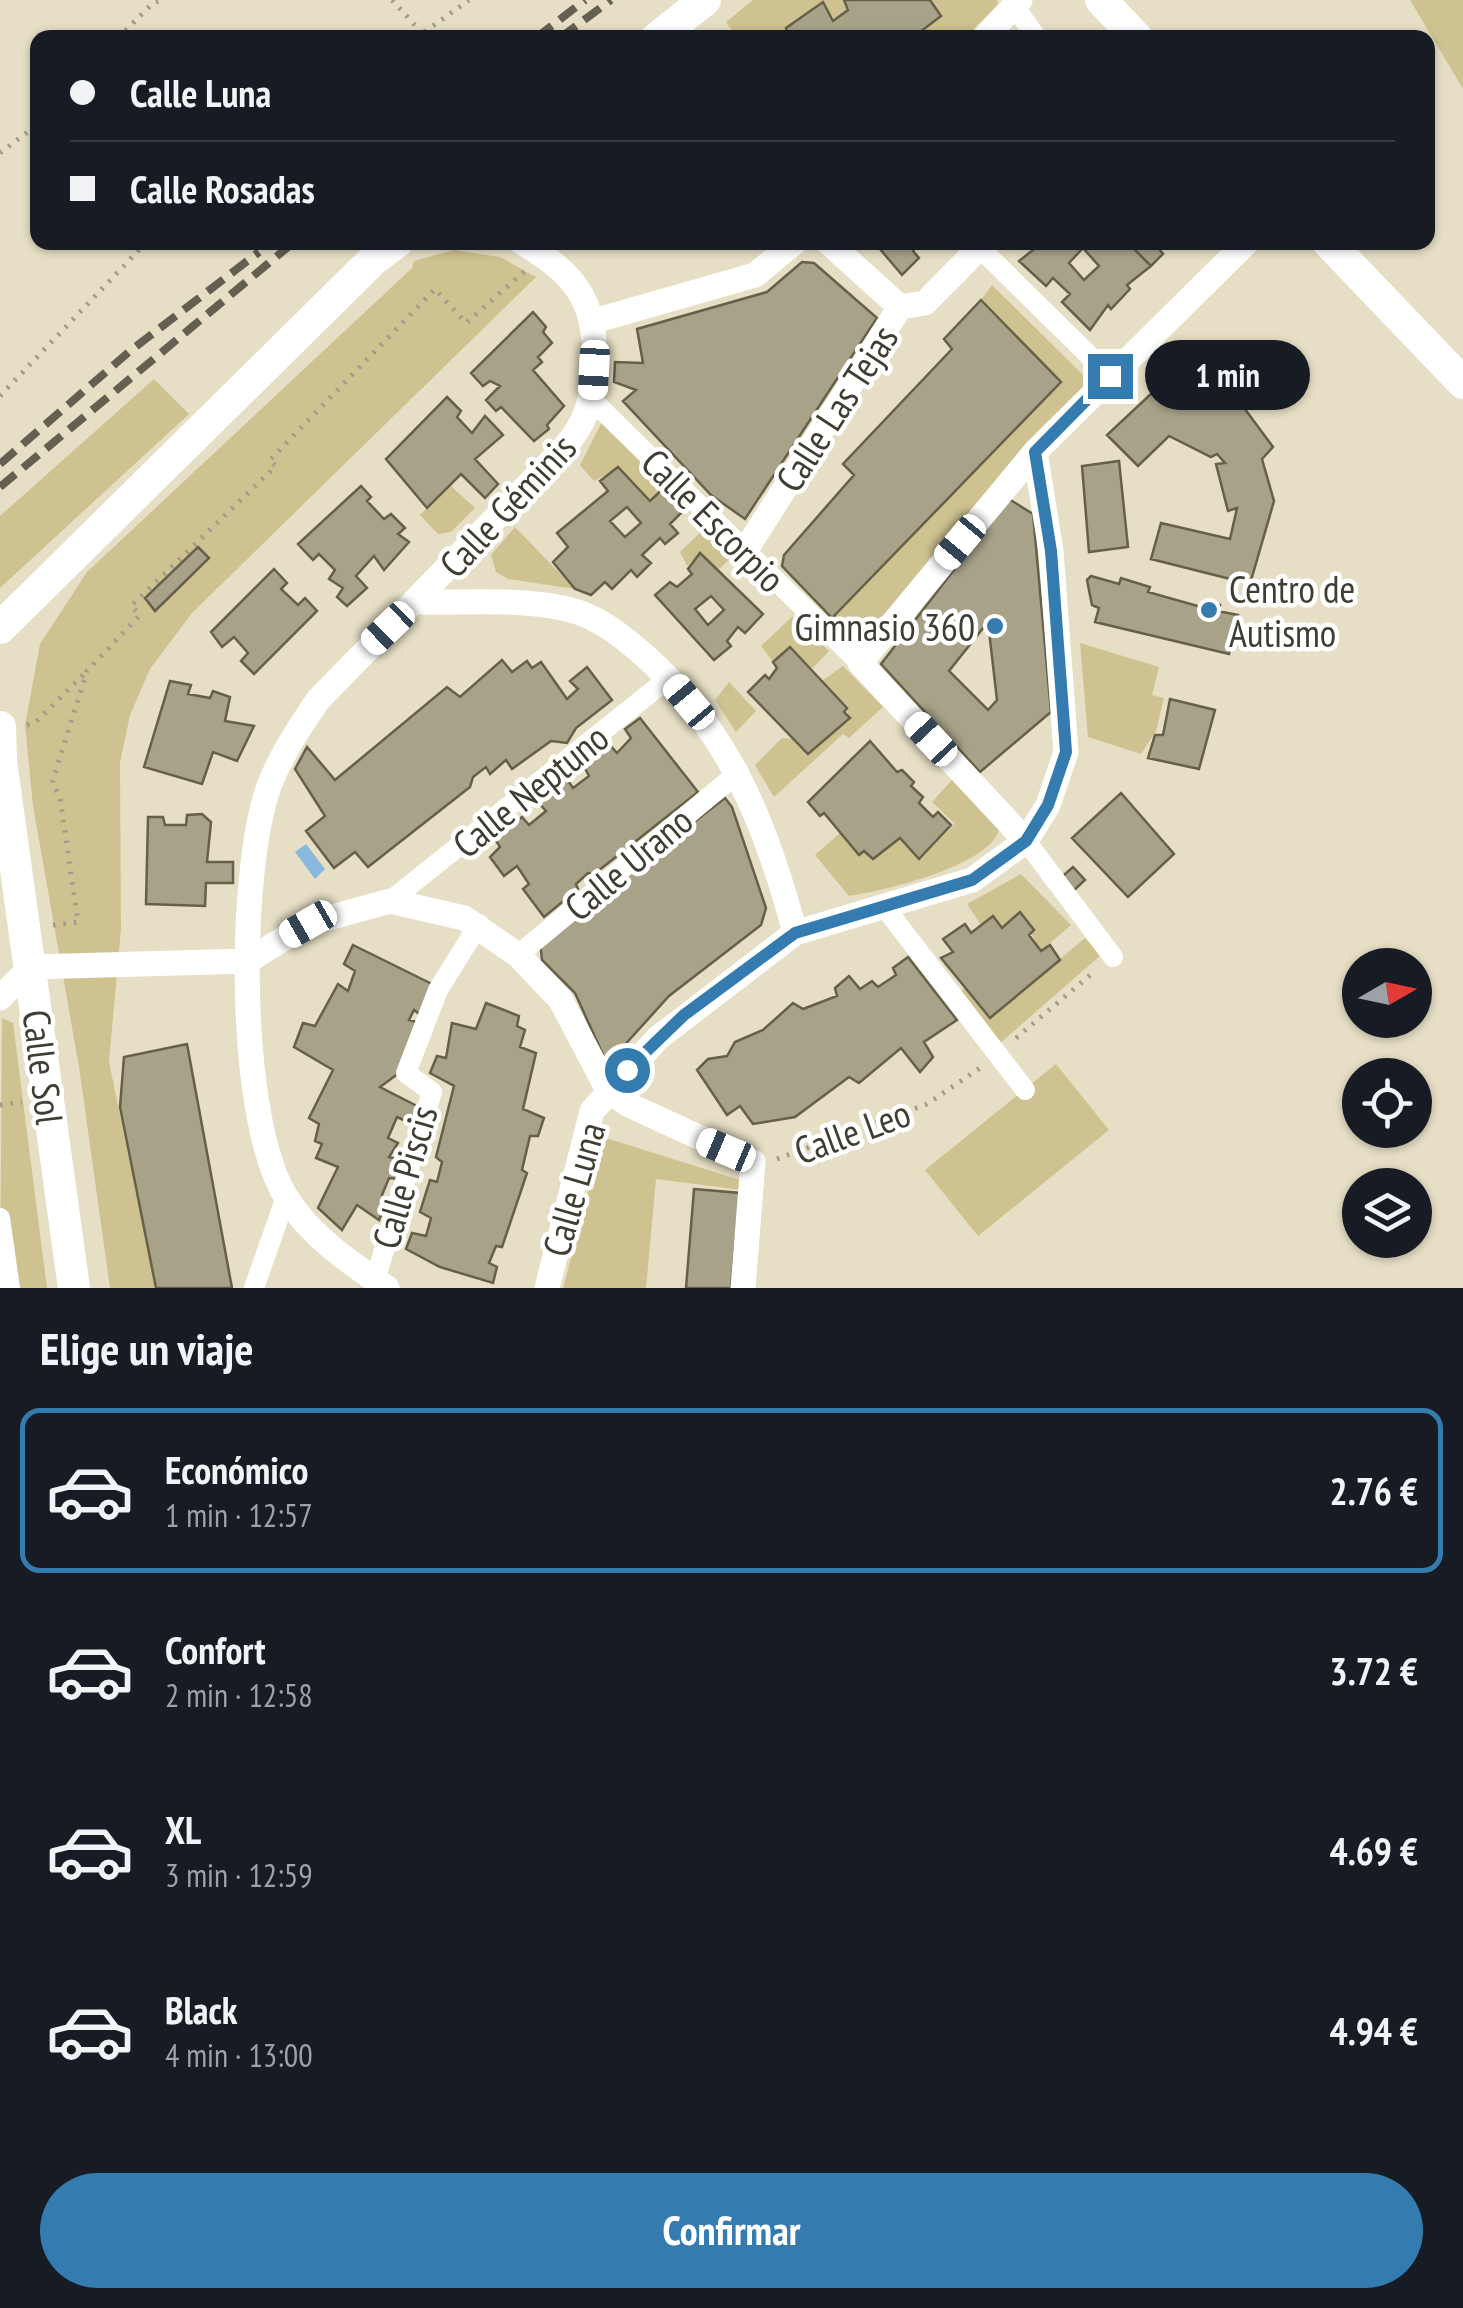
<!DOCTYPE html>
<html lang="es">
<head>
<meta charset="utf-8">
<style>
	:root { --surface:#171b24; --page:#20242c; --text:#f1f3f6; --muted:#9ea1a6; --line:#363941; --accent:#347cb0 }
	body { margin:0; font-family:"PT Sans Narrow",sans-serif; background:var(--page); color:var(--text); height:100vh; display:flex; flex-direction:column; font-size:38px; white-space:nowrap }
	* { box-sizing:border-box; margin:0 }
	p { font-size:32px; color:var(--muted) }
	.icon { flex:none; width:55px; height:55px; fill:none; stroke:currentColor; stroke-width:2; stroke-linecap:round; stroke-linejoin:round }
	.map { position:relative; height:1288px; overflow:hidden }
	.drawer { display:flex; flex-direction:column; background:var(--surface); flex:1 }
	.drawer>* { flex:none }
	.banner { position:absolute; left:30px; top:30px; width:1405px; height:220px; border-radius:20px; box-shadow:0 2px 8px #0004; display:grid; align-content:center; height:220px; padding:0 40px; background:var(--surface) }
	.needle { width:65px; rotate:81deg }
	.controls { position:absolute; left:1342px; top:948px; display:grid; gap:20px }
	.controls a { display:grid; place-items:center; width:90px; height:90px; border-radius:50%; background:var(--surface); box-shadow:0 2px 8px #0004; font-size:50px }
	.end { position:absolute; width:45px; height:45px; margin:-22px; border:12px solid #347cb0; background:#fff; box-shadow:0 0 0 5px #fff }
	.from { border-radius:50% }
	.bubble { position:absolute; height:70px; border-radius:35px; background:var(--surface); box-shadow:0 2px 8px #0004; font-size:32px; font-weight:700; line-height:70px; text-align:center }
	.car { position:absolute; width:30px; height:60px; margin:-30px -15px; border-radius:12px; box-shadow:0 0 8px 2px #0007; background:linear-gradient(#fff 24%,#345 0 40%,#fff 0 76%,#345 0 86%,#fff 0) }
	.banner b { display:flex; align-items:center; gap:35px; height:95px; font-size:38px }
	.banner b+b { border-top:2px solid var(--line) }
	.banner i { width:25px; height:25px; background:var(--text) }
	ul { padding:0; list-style:none }
	li { display:flex; align-items:center; gap:30px; height:165px; margin:0 20px 15px; padding:0 20px; border:5px solid transparent; border-radius:20px }
	li div { flex:1 }
	li b { display:block; font-size:38px }
	li em { font-style:normal; font-weight:700 }
	li.selected { border-color:var(--accent) }
	li>.icon { width:90px; height:90px; stroke-width:1.5 }
	h2 { padding:0 40px; font-size:45px; line-height:120px }
	.button { display:flex; gap:20px; margin-top:auto; padding:20px 40px }
	.button a { flex:1; height:115px; border-radius:60px; background:var(--accent); color:#fff; font-size:40px; font-weight:700; line-height:115px; text-align:center }
	.map>svg:first-child { display:block }
	.green { fill:#cfc291 }
	.water { fill:#8ab8dd }
	.building { fill:#a8a289; stroke:#666049; stroke-width:2.5; fill-rule:evenodd }
	.lines { fill:none; stroke-linecap:round; stroke-linejoin:round }
	.path { stroke:#a29d89; stroke-width:5; stroke-dasharray:2.5 8; stroke-linecap:butt }
	.pedestrian { stroke:#fff; stroke-width:20 }
	.minor { stroke:#fff; stroke-width:25 }
	.tertiary { stroke:#fff; stroke-width:32 }
	.rail { stroke:#635f51; stroke-width:8; stroke-dasharray:20 10; stroke-linecap:butt }
	.route { stroke:#347cb0; stroke-width:12 }
	.poi-dot { fill:#347cb0; stroke:#fff; stroke-width:4 }
	.labels { text-anchor:middle; dominant-baseline:central; stroke-width:9; stroke-linejoin:round; paint-order:stroke }
	.street-label { font-size:38px; fill:#403d32; stroke:#fff }
	.poi-label { font-size:38px; fill:#403d32; stroke:#fff; text-anchor:start }
</style>
</head>
<body>
<div class="map">
<svg width="1463" height="1288" viewBox="0 0 1463 1288">
	<rect width="100%" height="100%" fill="#e6dfc5"/>
	<!-- green -->
	<path class="green" d="M 753,0 L 844,0 L 848,10 L 833,21 L 823,2 L 787,27 L 789,37 L 737,37 L 726,22 Z
		M 930,0 L 997,0 L 998,4 L 966,37 L 923,37 L 920,32 L 941,16 Z
		M 1410,0 L 1463,0 L 1463,89 Z
		M 454,250 L 500,257 L 536,277 L 192,613 L 150,669 L 130,715 L 120,763 L 121,929 L 109,1062 L 156,1288 L 110,1288 L 79,1067 L 33,806 L 25,725 L 40,644 L 87,572 L 412,268 L 414,261 Z
		M 992,285 L 1090,382 L 858,644 L 832,618 L 1061,382 L 981,300 Z
		M 154,379 L 189,414 L 0,588 L 0,516 Z
		M 604,418 L 668,484 L 650,501 L 618,468 L 594,481 L 580,465 Z
		M 450,485 L 475,508 L 451,532 L 438,534 L 420,515 Z
		M 708,525 L 748,568 L 742,572 L 730,559 L 718,570 L 700,554 L 687,566 L 680,552 Z
		M 515,527 L 575,589 L 508,579 L 496,572 L 491,555 Z
		M 793,616 L 829,651 L 811,670 L 790,647 L 773,662 L 761,646 Z
		M 1080,643 L 1159,667 L 1152,695 L 1164,698 L 1156,731 L 1141,754 L 1088,737 Z
		M 843,666 L 883,707 L 849,738 L 843,734 L 774,797 L 755,765 L 782,738 L 793,739 L 809,754 L 850,719 L 846,708 L 822,681 Z
		M 729,682 L 756,711 L 736,732 L 715,700 Z
		M 952,780 L 999,830 C 989,866 883,891 849,896 L 815,855 L 840,833 L 859,854 L 864,851 L 873,859 L 900,838 L 919,859 L 955,824 L 932,802 Z
		M 1021,874 L 1071,925 L 1041,951 L 1020,913 L 1002,928 L 993,916 L 981,925 L 967,904 Z
		M 1085,938 L 1101,955 L 999,1044 L 959,993 L 965,987 L 990,1018 Z
		M 2,1018 L 13,1023 L 47,1288 L 0,1288 Z
		M 1056,1064 L 1109,1130 L 978,1236 L 925,1170 Z
		M 603,1137 L 743,1181 L 742,1190 L 656,1179 L 646,1288 L 563,1288 Z"/>
	<!-- water -->
	<path class="water" d="M 306,844 L 325,869 L 315,879 L 295,852 Z"/>
	<!-- building -->
	<path class="building" d="M 844,0 L 930,0 L 941,16 L 920,32 L 923,38 L 789,38 L 786,28 L 823,2 L 833,21 L 848,10 Z
		M 874,242 L 919,242 L 913,251 L 919,258 L 902,275 Z
		M 1043,242 L 1109,242 L 1115,249 L 1127,242 L 1151,266 L 1127,285 L 1130,289 L 1111,309 L 1108,305 L 1090,330 L 1062,302 L 1070,294 L 1053,278 L 1046,286 L 1019,261 ZM 1083,248 L 1099,266 L 1084,280 L 1069,263 Z
		M 1127,242 L 1154,242 L 1163,254 L 1151,266 Z
		M 802,262 L 814,263 L 877,318 L 745,519 L 711,495 L 623,401 L 636,390 L 614,382 L 615,362 L 643,363 L 637,329 L 767,292 Z
		M 981,300 L 1061,382 L 832,618 L 782,566 L 784,555 L 854,475 L 843,464 L 952,349 L 944,339 Z
		M 533,312 L 546,327 L 543,332 L 552,343 L 538,357 L 542,362 L 533,370 L 564,406 L 547,425 L 549,429 L 534,441 L 501,407 L 496,411 L 486,400 L 500,386 L 490,381 L 483,386 L 471,373 Z
		M 1184,363 L 1207,365 L 1222,378 L 1273,447 L 1262,459 L 1274,501 L 1250,584 L 1151,559 L 1161,523 L 1230,539 L 1237,508 L 1228,511 L 1216,464 L 1225,463 L 1217,454 L 1211,457 L 1169,436 L 1138,466 L 1107,435 Z
		M 447,397 L 461,411 L 457,417 L 472,433 L 485,416 L 503,435 L 475,459 L 498,484 L 485,498 L 461,474 L 427,508 L 386,459 Z
		M 1119,461 L 1128,547 L 1089,552 L 1082,466 Z
		M 618,467 L 650,501 L 668,484 L 689,505 L 670,524 L 678,533 L 665,544 L 660,538 L 642,555 L 651,563 L 637,577 L 631,570 L 612,589 L 605,582 L 591,595 L 575,589 L 553,562 L 568,547 L 557,533 L 608,491 L 600,481 ZM 627,507 L 641,523 L 625,537 L 610,521 Z
		M 361,486 L 371,497 L 367,501 L 384,519 L 391,514 L 405,528 L 398,534 L 409,542 L 384,570 L 374,556 L 356,576 L 367,588 L 347,606 L 337,597 L 343,588 L 329,579 L 335,570 L 319,554 L 313,560 L 298,544 Z
		M 1009,499 L 1033,514 L 1051,712 L 980,772 L 881,664 ZM 988,622 L 997,700 L 988,710 L 949,671 Z
		M 198,547 L 209,558 L 155,611 L 145,598 Z
		M 700,553 L 763,614 L 745,633 L 738,627 L 727,641 L 731,646 L 714,660 L 655,595 L 670,582 L 677,587 L 692,574 L 688,569 ZM 711,596 L 724,610 L 708,625 L 695,609 Z
		M 274,569 L 287,583 L 281,589 L 298,605 L 305,598 L 317,611 L 254,674 L 241,661 L 248,653 L 234,637 L 222,647 L 211,632 Z
		M 1091,576 L 1119,584 L 1121,578 L 1150,587 L 1148,592 L 1201,607 L 1204,601 L 1220,605 L 1218,611 L 1238,615 L 1229,654 L 1095,622 L 1099,608 L 1092,605 L 1087,580 Z
		M 790,647 L 847,708 L 844,712 L 850,718 L 808,754 L 748,692 L 765,675 L 769,679 L 777,668 L 773,662 Z
		M 502,660 L 512,672 L 527,661 L 532,668 L 541,662 L 567,699 L 578,689 L 570,681 L 587,667 L 612,700 L 576,728 L 567,743 L 551,741 L 512,769 L 506,760 L 490,774 L 486,767 L 473,777 L 470,787 L 368,867 L 355,852 L 334,868 L 306,831 L 325,816 L 295,769 L 307,747 L 335,780 L 447,687 L 460,697 Z
		M 170,681 L 191,685 L 188,694 L 210,698 L 213,691 L 230,697 L 225,721 L 254,726 L 237,761 L 213,752 L 202,784 L 144,767 Z
		M 1170,699 L 1215,710 L 1199,769 L 1148,758 L 1155,735 L 1163,735 Z
		M 640,718 L 698,792 L 593,875 L 588,873 L 576,884 L 578,889 L 544,917 L 523,889 L 529,884 L 517,866 L 504,876 L 490,857 L 500,847 L 495,839 L 522,817 L 529,825 L 546,811 L 538,802 L 567,779 L 573,788 L 589,776 L 584,766 L 609,744 L 617,753 L 631,738 L 625,729 Z
		M 870,741 L 897,772 L 902,770 L 914,782 L 911,786 L 923,797 L 919,803 L 933,817 L 938,812 L 951,825 L 919,859 L 900,838 L 873,859 L 864,851 L 859,855 L 824,813 L 820,816 L 808,802 Z
		M 1121,793 L 1174,854 L 1128,897 L 1072,838 Z
		M 725,798 L 732,807 L 766,908 L 761,925 L 669,996 L 621,1049 L 604,1057 L 575,993 L 542,960 L 540,941 Z
		M 202,814 L 211,822 L 207,862 L 233,862 L 233,883 L 206,883 L 205,906 L 146,904 L 148,817 L 163,817 L 165,825 L 186,825 L 187,815 Z
		M 1073,867 L 1085,880 L 1070,894 L 1057,881 Z
		M 1020,912 L 1034,930 L 1029,935 L 1041,951 L 1050,945 L 1060,960 L 990,1018 L 941,958 L 953,952 L 943,939 L 965,924 L 971,933 L 993,916 L 1002,928 Z
		M 353,945 L 434,985 L 422,1016 L 414,1010 L 409,1020 L 417,1022 L 399,1073 L 380,1087 L 417,1106 L 410,1123 L 397,1117 L 388,1138 L 398,1143 L 389,1157 L 403,1161 L 399,1179 L 389,1178 L 382,1195 L 388,1198 L 379,1220 L 357,1205 L 342,1230 L 318,1208 L 338,1167 L 316,1158 L 322,1144 L 315,1141 L 319,1124 L 309,1118 L 333,1070 L 294,1047 L 303,1023 L 315,1026 L 338,984 L 348,991 L 355,971 L 344,964 Z
		M 908,957 L 957,1020 L 924,1042 L 933,1057 L 920,1072 L 901,1048 L 859,1083 L 849,1077 L 795,1117 L 753,1124 L 740,1106 L 727,1115 L 697,1070 L 708,1059 L 727,1056 L 735,1042 L 763,1030 L 793,1003 L 803,1009 L 837,996 L 835,988 L 849,976 L 860,989 L 872,981 L 878,987 L 896,975 L 893,968 Z
		M 486,1003 L 519,1016 L 517,1026 L 525,1030 L 520,1047 L 536,1053 L 523,1109 L 544,1118 L 538,1136 L 530,1136 L 522,1170 L 527,1173 L 502,1247 L 496,1246 L 489,1263 L 497,1267 L 493,1283 L 440,1267 L 406,1249 L 412,1233 L 426,1236 L 431,1218 L 420,1212 L 430,1180 L 437,1182 L 442,1162 L 436,1157 L 454,1086 L 430,1073 L 437,1056 L 446,1058 L 452,1023 L 476,1029 Z
		M 187,1044 L 232,1288 L 156,1288 L 120,1107 L 124,1057 Z
		M 694,1189 L 740,1193 L 731,1288 L 686,1288 Z"/>
	<g class="lines">
		<!-- path -->
		<path class="path" d="M 392,0 L 422,33
			M 118,38 L 153,3 L 163,0
			M 416,38 L 469,0
			M 0,153 L 38,124
			M 129,242 L 139,250 L 149,242
			M 0,396 L 139,250
			M 27,725 L 36,722 L 85,673
			M 53,925 L 78,922 L 60,797 L 52,783 L 87,671 L 140,615 L 131,606 L 276,466 L 269,461 L 435,289 L 466,323 L 525,271
			M 1016,1038 L 1095,971
			M 0,1105 L 22,1102
			M 777,1159 L 927,1104 L 980,1068"/>
		<!-- pedestrian -->
		<path class="pedestrian" d="M 1014,6 L 1037,38
			M 980,248 L 1110,376
			M 591,399 L 860,663
			M 1026,841 L 1113,957
			M 390,901 L 669,678
			M 886,909 L 1025,1090
			M 518,955 L 739,772
			M 0,1218 L 10,1288
			M 375,1280 L 432,1092 L 406,1073 L 438,990 L 479,924
			M 254,1288 L 286,1197"/>
		<!-- minor -->
		<path class="minor" d="M 984,38 L 1020,0
			M 828,242 L 900,307
			M 900,307 L 925,303 L 985,242
			M 594,321 L 755,275 L 795,242
			M 745,551 L 900,307
			M 415,602 C 464,603 519,598 567,609 C 598,616 622,636 645,656 C 729,731 767,826 795,933
			M 1026,841 L 860,663 L 1035,452 L 1247,242
			M 0,998 L 31,967 L 248,961 L 307,924 L 390,901 L 464,918 L 518,955 L 560,999 L 608,1090 L 629,1105 L 753,1162 L 743,1288
			M 387,1288 C 350,1263 310,1236 286,1197 C 237,1118 238,873 269,786 C 281,755 299,728 318,700 L 564,448 C 586,423 592,401 594,369 C 598,303 577,274 521,242
			M 547,1288 L 592,1111 L 658,1038 L 795,933 L 972,880 L 1026,841 L 1048,805 L 1066,752 L 1051,551 L 1035,452"/>
		<!-- tertiary -->
		<path class="tertiary" d="M 1101,0 L 1137,38
			M 657,38 L 705,0
			M 1328,242 L 1463,383
			M 0,628 L 373,260 L 397,242
			M 0,727 L 1,761 L 74,1288"/>
		<!-- rail -->
		<path class="rail" d="M 536,38 L 585,0
			M 560,38 L 611,0
			M 0,464 L 130,351 L 259,252
			M 0,487 L 294,242"/>
	</g>
	<g class="lines">
		<!-- route -->
		<path class="route" d="M 627,1070 L 684,1015 L 795,933 L 972,880 L 1026,841 L 1048,805 L 1066,752 L 1051,551 L 1035,452 L 1110,376"/>
	</g>
	<!-- markers -->
	<g class="poi-dot">
		<circle cx="1209" cy="610" r="10"/>
		<circle cx="995" cy="626" r="10"/>
	</g>
	<g class="labels">
		<!-- street labels -->
		<g class="street-label">
			<text transform="translate(836 408) rotate(-57)">Calle Las Tejas</text>
			<text transform="translate(507 505) rotate(-47)">Calle Géminis</text>
			<text transform="translate(714 520) rotate(45)">Calle Escorpio</text>
			<text transform="translate(530 790) rotate(-39)">Calle Neptuno</text>
			<text transform="translate(628 863) rotate(-40)">Calle Urano</text>
			<text transform="translate(44 1067) rotate(83)">Calle Sol</text>
			<text transform="translate(852 1131) rotate(-20)">Calle Leo</text>
			<text transform="translate(404 1177) rotate(-74)">Calle Piscis</text>
			<text transform="translate(573 1189) rotate(-74)">Calle Luna</text>
		</g>
		<!-- poi labels -->
		<g class="poi-label">
			<text x="1229" y="588">Centro de<tspan x="1229" dy="44">Autismo</tspan></text>
			<text x="975" y="626" text-anchor="end">Gimnasio 360</text>
		</g>
	</g>
</svg>
<div class="controls">
<a><svg class="needle" viewBox="-14 -14 28 28"><path d="M0-13l5 13h-10z" fill="#e53935"/><path d="M0 13l5-13h-10z" fill="#9ea1a6"/></svg></a>
<a><svg class="icon" aria-label="locate" viewBox="0 0 24 24"><circle cx="12" cy="12" r="6"/><path d="M12 2v4M12 18v4M2 12h4M18 12h4"/></svg></a>
<a><svg class="icon" aria-label="layers" viewBox="0 0 24 24"><path d="M12 4l9 5-9 5-9-5zM3 14l9 5 9-5"/></svg></a>
</div>
<i class="end from" style="left:627px;top:1070px"></i>
<i class="end" style="left:1110px;top:376px"></i>
<div class="bubble" style="left:1145px;top:340px;width:165px">1 min</div>
<i class="car" style="left:594px;top:370px;rotate:183deg"></i>
<i class="car" style="left:960px;top:542px;rotate:220deg"></i>
<i class="car" style="left:388px;top:628px;rotate:226deg"></i>
<i class="car" style="left:689px;top:702px;rotate:320deg"></i>
<i class="car" style="left:931px;top:739px;rotate:317deg"></i>
<i class="car" style="left:308px;top:924px;rotate:240deg"></i>
<i class="car" style="left:726px;top:1150px;rotate:293deg"></i>
<div class="banner">
<b><i class="from"></i>Calle Luna</b>
<b><i></i>Calle Rosadas</b>
</div>
</div>
<section class="drawer">
<h2>Elige un viaje</h2>
<ul>
<li class="selected"><svg class="icon" aria-label="car" viewBox="0 0 24 24"><path d="M5 17H2v-5l4-1 3-4h7l3 4 3 1v5h-3M9 17h6M6 11h13"/><circle cx="7" cy="17" r="2"/><circle cx="17" cy="17" r="2"/></svg><div><b>Económico</b><p>1 min · 12:57</p></div><em>2.76 €</em></li>
<li><svg class="icon" aria-label="car" viewBox="0 0 24 24"><path d="M5 17H2v-5l4-1 3-4h7l3 4 3 1v5h-3M9 17h6M6 11h13"/><circle cx="7" cy="17" r="2"/><circle cx="17" cy="17" r="2"/></svg><div><b>Confort</b><p>2 min · 12:58</p></div><em>3.72 €</em></li>
<li><svg class="icon" aria-label="car" viewBox="0 0 24 24"><path d="M5 17H2v-5l4-1 3-4h7l3 4 3 1v5h-3M9 17h6M6 11h13"/><circle cx="7" cy="17" r="2"/><circle cx="17" cy="17" r="2"/></svg><div><b>XL</b><p>3 min · 12:59</p></div><em>4.69 €</em></li>
<li><svg class="icon" aria-label="car" viewBox="0 0 24 24"><path d="M5 17H2v-5l4-1 3-4h7l3 4 3 1v5h-3M9 17h6M6 11h13"/><circle cx="7" cy="17" r="2"/><circle cx="17" cy="17" r="2"/></svg><div><b>Black</b><p>4 min · 13:00</p></div><em>4.94 €</em></li>
</ul>
<div class="button"><a>Confirmar</a></div>
</section>
</body>
</html>
